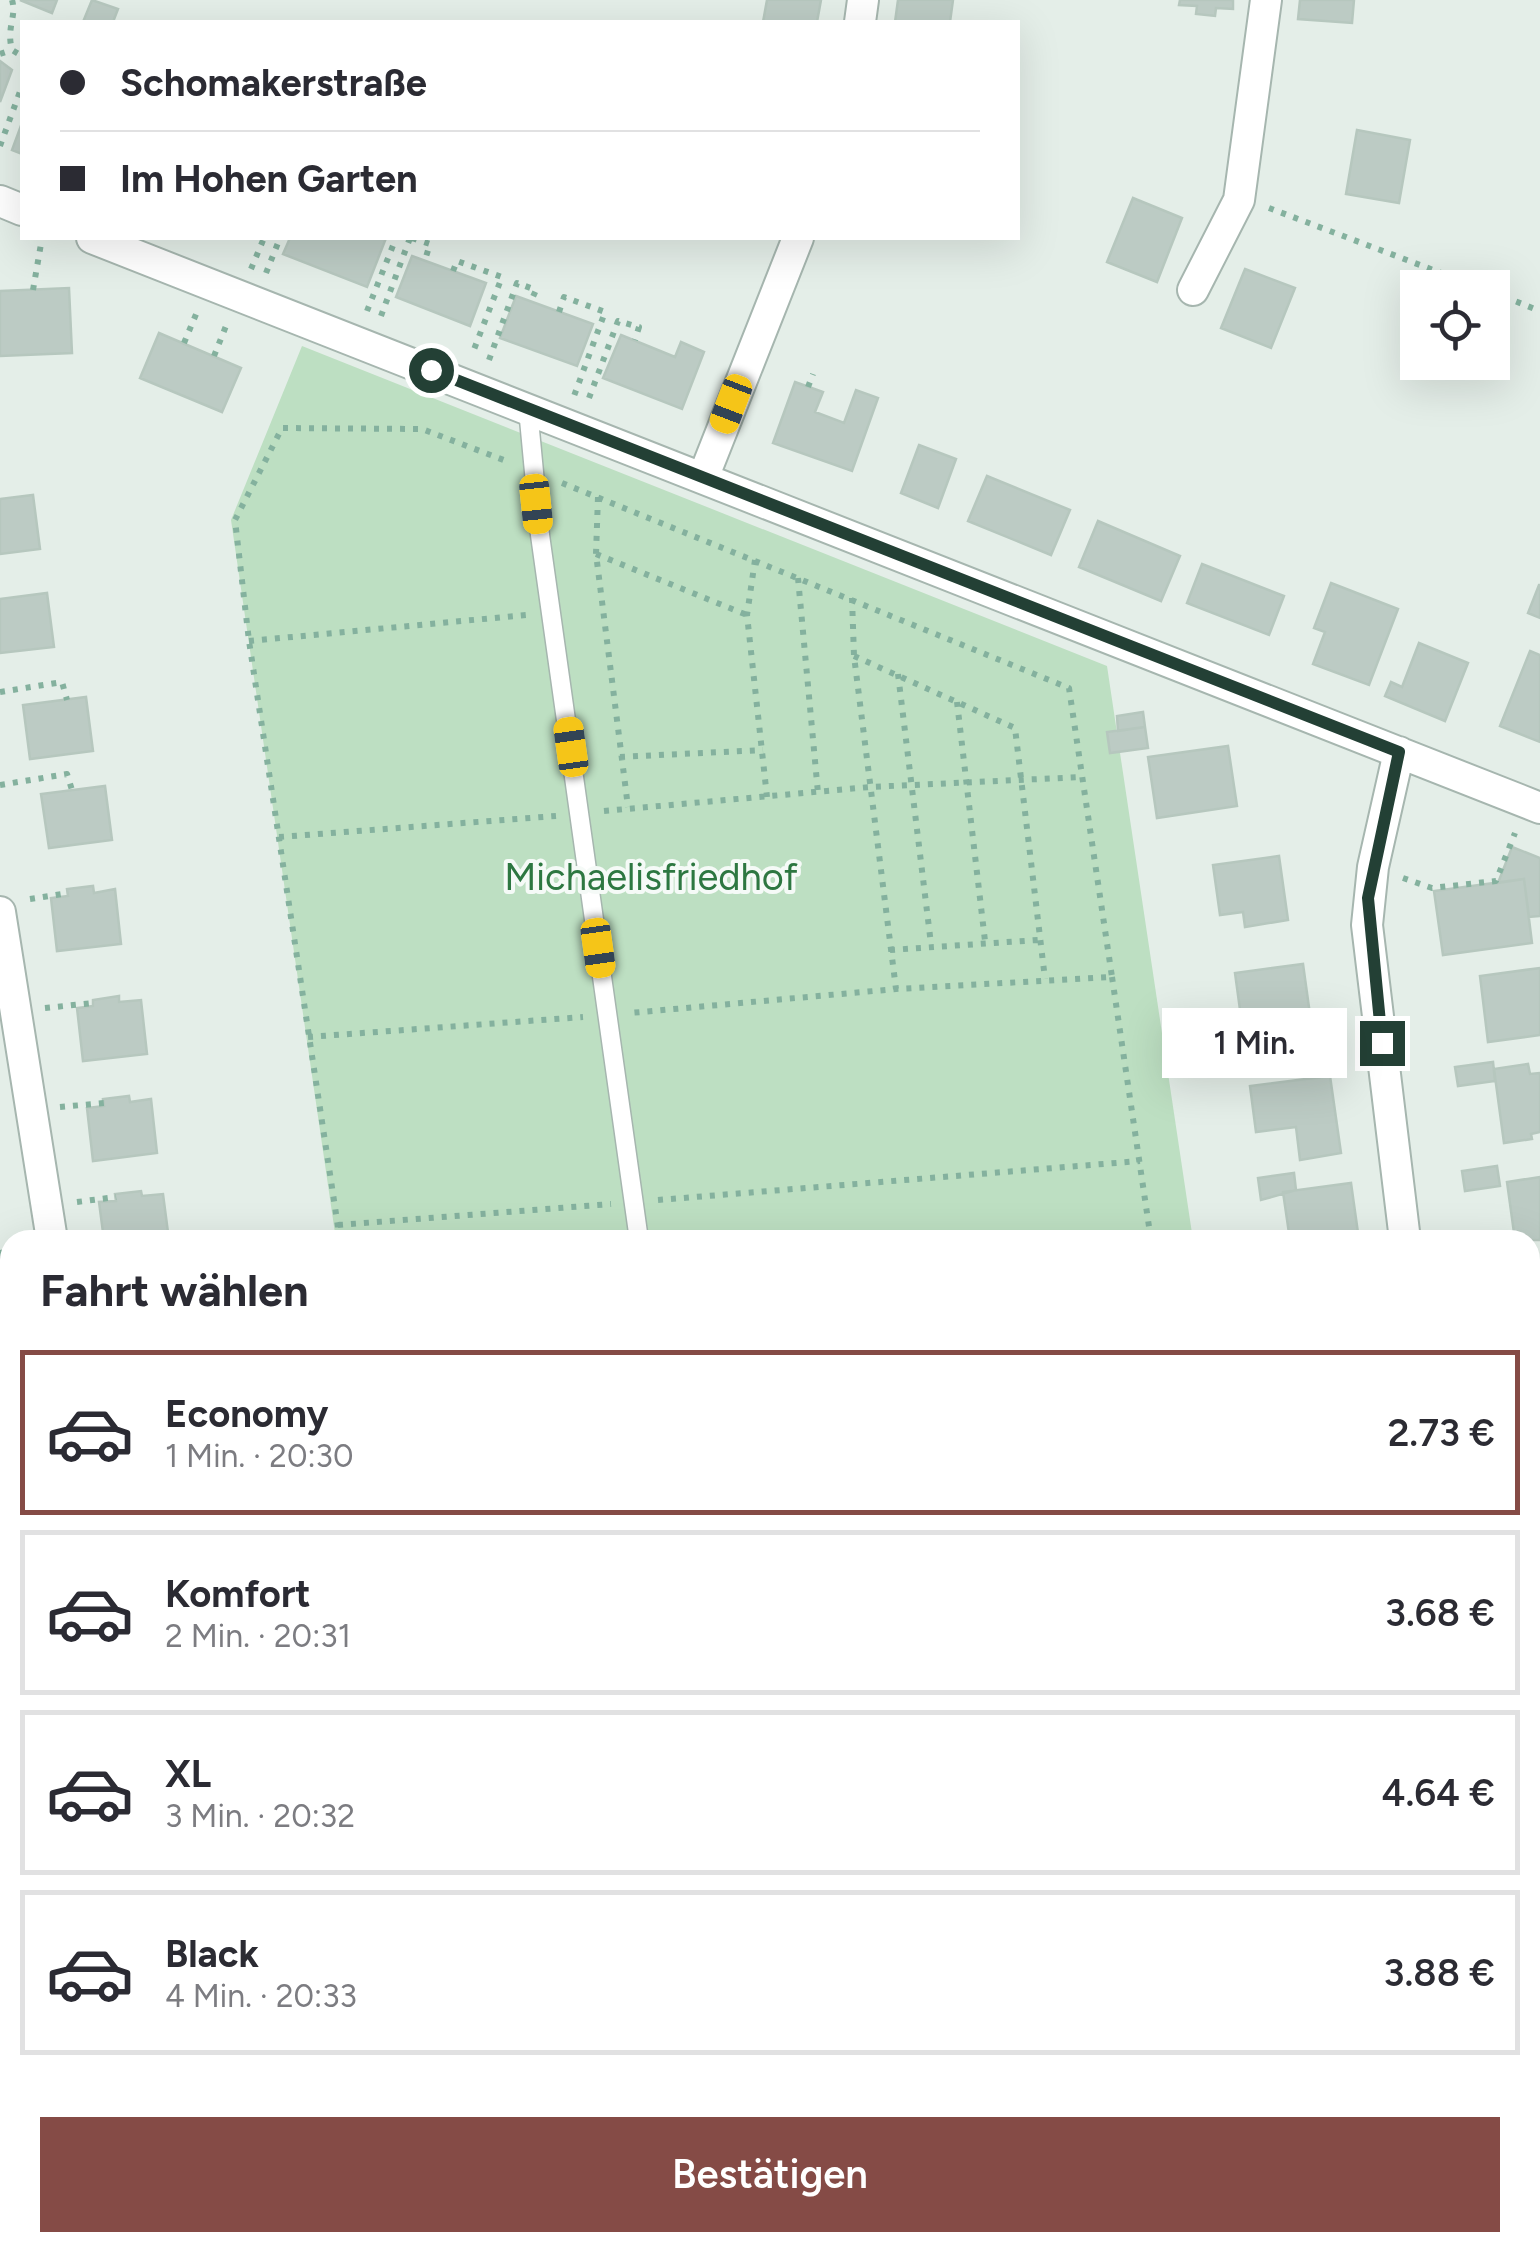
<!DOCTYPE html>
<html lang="de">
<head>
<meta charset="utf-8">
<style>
	:root { --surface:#fff; --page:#f2f2f3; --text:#2b2b33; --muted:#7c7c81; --line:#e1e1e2; --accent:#854b46 }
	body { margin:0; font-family:Figtree,sans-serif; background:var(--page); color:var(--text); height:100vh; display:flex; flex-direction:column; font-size:38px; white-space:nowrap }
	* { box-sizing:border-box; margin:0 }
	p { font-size:32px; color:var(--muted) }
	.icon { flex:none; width:55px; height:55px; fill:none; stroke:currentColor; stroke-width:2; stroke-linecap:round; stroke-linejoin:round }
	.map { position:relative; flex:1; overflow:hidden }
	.side { position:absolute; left:0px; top:1230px; width:1540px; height:1022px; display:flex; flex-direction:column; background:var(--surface); border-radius:30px 30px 0 0; box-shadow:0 10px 40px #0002 }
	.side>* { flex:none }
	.banner { position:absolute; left:20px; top:20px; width:1000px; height:220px; border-radius:0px; box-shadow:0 10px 40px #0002; display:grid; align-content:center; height:220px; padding:0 40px; background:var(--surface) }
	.fabs { position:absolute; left:1400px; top:270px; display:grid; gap:20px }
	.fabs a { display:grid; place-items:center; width:110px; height:110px; border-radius:0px; background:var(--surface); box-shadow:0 10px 40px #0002; font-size:50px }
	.end { position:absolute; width:45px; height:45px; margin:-22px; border:12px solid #234035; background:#fff; box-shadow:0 0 0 5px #fff }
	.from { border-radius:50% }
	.bubble { position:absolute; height:70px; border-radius:0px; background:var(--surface); box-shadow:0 10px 40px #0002; font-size:32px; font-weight:600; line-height:70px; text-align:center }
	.car { position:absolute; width:30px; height:60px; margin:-30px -15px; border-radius:12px; box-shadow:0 0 8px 2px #0007; background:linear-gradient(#f5c518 24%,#345 0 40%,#f5c518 0 76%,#345 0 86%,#f5c518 0) }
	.banner b { display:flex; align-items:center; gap:35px; height:95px; font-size:38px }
	.banner b+b { border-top:2px solid var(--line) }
	.banner i { width:25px; height:25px; background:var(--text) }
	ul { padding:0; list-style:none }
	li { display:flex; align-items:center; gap:30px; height:165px; margin:0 20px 15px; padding:0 20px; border:5px solid var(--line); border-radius:0px }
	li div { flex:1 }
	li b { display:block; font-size:38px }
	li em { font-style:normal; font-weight:600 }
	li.on { border-color:var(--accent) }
	li>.icon { width:90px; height:90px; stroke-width:1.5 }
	h2 { padding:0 40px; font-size:45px; line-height:120px }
	.button { display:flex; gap:20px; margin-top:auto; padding:20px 40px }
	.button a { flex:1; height:115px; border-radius:0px; background:var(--accent); color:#fff; font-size:40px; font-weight:600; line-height:115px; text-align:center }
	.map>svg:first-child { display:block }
	.green { fill:#bddfc2 }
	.building { fill:#bccbc4; stroke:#b6c7be; stroke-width:2.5 }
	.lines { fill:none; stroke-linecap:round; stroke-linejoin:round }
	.service-casing { stroke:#a6b6af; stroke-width:21 }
	.minor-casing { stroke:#a6b6af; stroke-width:34 }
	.path { stroke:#84b19e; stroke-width:6; stroke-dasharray:5 8; stroke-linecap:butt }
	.service { stroke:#fff; stroke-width:18 }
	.minor { stroke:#fff; stroke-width:30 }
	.route { stroke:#234035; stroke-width:12 }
	.labels { text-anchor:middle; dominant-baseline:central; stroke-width:8; stroke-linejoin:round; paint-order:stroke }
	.park-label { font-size:38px; fill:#2d7741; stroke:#f5faf7 }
</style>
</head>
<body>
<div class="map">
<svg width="1540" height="2252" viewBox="0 0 1540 2252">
	<rect width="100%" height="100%" fill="#e4eee8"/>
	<!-- green -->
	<path class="green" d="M 302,346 L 1107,666 L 1193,1240 L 336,1240 L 231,520 Z
		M 1343,2242 L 1344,2252 L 757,2252 L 756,2243 Z"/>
	<!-- building -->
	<path class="building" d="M 20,0 L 57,0 L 52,13 Z
		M 92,0 L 118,9 L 113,22 L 83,22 Z
		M 767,0 L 821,0 L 817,22 L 763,22 Z
		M 898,0 L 953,0 L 950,22 L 895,22 Z
		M 1180,0 L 1233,0 L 1233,9 L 1216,8 L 1215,16 L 1196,14 L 1197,6 L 1179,5 Z
		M 1354,0 L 1352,23 L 1298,19 L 1300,0 Z
		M 0,61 L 12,70 L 0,102 Z
		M 22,123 L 22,154 L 12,150 Z
		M 1357,130 L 1410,140 L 1399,203 L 1346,194 Z
		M 1133,198 L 1182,218 L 1157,282 L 1107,262 Z
		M 290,238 L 386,238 L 367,287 L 283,254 Z
		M 412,256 L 486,283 L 470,326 L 396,297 Z
		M 1245,269 L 1295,288 L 1271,348 L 1221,328 Z
		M 69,288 L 72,353 L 0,356 L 0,291 Z
		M 516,296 L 593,324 L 577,366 L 500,338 Z
		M 159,333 L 241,368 L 222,412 L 140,378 Z
		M 621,335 L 675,357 L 681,342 L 704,352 L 682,409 L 603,378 Z
		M 795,382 L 823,392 L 815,412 L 844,423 L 856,390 L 878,398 L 852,471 L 773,443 Z
		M 919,445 L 956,459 L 938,508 L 901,493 Z
		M 987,476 L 1070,510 L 1051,555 L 968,521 Z
		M 33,495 L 40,549 L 0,554 L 0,499 Z
		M 1098,521 L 1180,556 L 1161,601 L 1079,567 Z
		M 1202,564 L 1284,596 L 1269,635 L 1187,603 Z
		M 1331,583 L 1398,609 L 1369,685 L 1313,664 L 1325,632 L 1314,628 Z
		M 1539,585 L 1540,585 L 1540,618 L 1528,613 Z
		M 47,593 L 54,647 L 0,653 L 0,599 Z
		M 1419,643 L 1468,663 L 1445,721 L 1385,696 L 1391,682 L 1402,687 Z
		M 1530,651 L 1540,655 L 1540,742 L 1500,726 Z
		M 86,697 L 93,751 L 30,759 L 23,705 Z
		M 1143,712 L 1145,727 L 1118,731 L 1117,716 Z
		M 1145,727 L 1148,748 L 1110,753 L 1107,732 Z
		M 1228,746 L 1237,806 L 1157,818 L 1148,757 Z
		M 105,786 L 112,840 L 49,848 L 41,794 Z
		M 1512,847 L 1540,858 L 1540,916 L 1529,917 L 1524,879 L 1498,883 Z
		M 1279,856 L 1288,920 L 1245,927 L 1243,912 L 1220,915 L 1213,865 Z
		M 1524,879 L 1532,943 L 1443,955 L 1434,891 Z
		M 93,886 L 94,893 L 115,889 L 121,944 L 57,951 L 51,898 L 68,896 L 67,889 Z
		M 1303,964 L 1312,1029 L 1244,1039 L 1235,973 Z
		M 1540,968 L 1540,1035 L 1488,1042 L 1480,976 Z
		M 119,996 L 119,1002 L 141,1000 L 147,1054 L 83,1061 L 77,1008 L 93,1006 L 93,1000 Z
		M 1493,1062 L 1495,1081 L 1458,1086 L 1455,1067 Z
		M 1528,1064 L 1530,1074 L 1540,1073 L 1540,1132 L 1531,1134 L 1532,1139 L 1504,1143 L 1494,1069 Z
		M 1330,1076 L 1341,1153 L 1300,1160 L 1296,1127 L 1256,1132 L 1250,1086 Z
		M 129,1096 L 130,1102 L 151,1099 L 157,1153 L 93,1161 L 87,1108 L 104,1106 L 103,1099 Z
		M 1497,1166 L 1500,1186 L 1465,1191 L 1462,1171 Z
		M 1294,1173 L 1296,1190 L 1261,1200 L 1258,1178 Z
		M 1540,1177 L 1540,1240 L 1515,1240 L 1507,1182 Z
		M 1351,1183 L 1359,1240 L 1290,1240 L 1283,1192 Z
		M 141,1191 L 142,1196 L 163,1194 L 169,1240 L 104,1240 L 99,1202 L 116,1201 L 115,1194 Z
		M 0,1250 L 7,1319 L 0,1319 Z
		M 1540,1278 L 1540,1330 L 1530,1332 L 1530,1280 Z
		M 10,1351 L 10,1423 L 0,1424 L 0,1352 Z
		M 1540,1397 L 1540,1436 L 1535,1398 Z
		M 0,1447 L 10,1447 L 10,1520 L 0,1521 Z
		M 10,1541 L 10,1595 L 0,1596 L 0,1542 Z
		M 10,1756 L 10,1810 L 0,1812 L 0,1757 Z
		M 1534,1937 L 1540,1944 L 1538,1970 L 1530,1961 L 1530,1941 Z
		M 1540,1990 L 1540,2020 L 1532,2021 L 1530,1991 Z
		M 1540,2055 L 1540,2084 L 1532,2085 L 1530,2056 Z
		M 1530,2155 L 1540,2163 L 1540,2173 L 1530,2186 Z
		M 0,2167 L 10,2172 L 10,2198 L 0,2219 Z
		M 1530,2233 L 1540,2241 L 1540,2252 L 1508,2252 L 1496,2242 L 1530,2242 Z
		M 46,2242 L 119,2242 L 114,2252 L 46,2252 L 42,2250 Z
		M 1352,2242 L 1424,2242 L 1424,2252 L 1350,2252 Z"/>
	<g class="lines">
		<defs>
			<path id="service" d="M 528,409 L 540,535 L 639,1240
				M 1530,1904 L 1540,1915
				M 773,2242 L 774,2252"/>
			<path id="minor" d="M 860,22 L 863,0
				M 0,201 L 22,210
				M 92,238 L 1540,808
				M 1193,290 L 1239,200 L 1266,0
				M 703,478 L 798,238
				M 1399,752 L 1373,867 L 1367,925 L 1405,1240
				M 0,912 L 52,1240
				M 209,2242 L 211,2252"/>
		</defs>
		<!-- service casing -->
		<use href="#service" class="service-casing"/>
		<!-- minor casing -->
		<use href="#minor" class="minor-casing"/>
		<!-- path -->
		<path class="path" d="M 12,0 C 17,17 6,27 12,50 L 22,56
			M 0,54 L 12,50
			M 0,146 L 22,86
			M 1269,208 L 1481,288
			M 412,238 L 430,244 L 425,260
			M 251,269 L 264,238
			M 453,271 L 457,261 L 502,277 L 473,352
			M 266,273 L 280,238
			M 33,290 L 42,238
			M 1492,292 L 1540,311
			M 367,311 L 396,238
			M 559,312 L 564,297 L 605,312 L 574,396
			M 381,316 L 410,238
			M 184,343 L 197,312
			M 214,356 L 226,326
			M 489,360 L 517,283 L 536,290 L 531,301
			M 808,387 L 813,374
			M 589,398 L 618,321 L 639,327 L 635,340
			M 562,483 L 1069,688 L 1112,977 L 896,989 L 630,1013
			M 598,497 L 596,554 L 628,807
			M 596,554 L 747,615
			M 755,560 L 747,615 L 767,797
			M 798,578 L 818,793
			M 852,598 L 854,656 L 896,989
			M 249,641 L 526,615
			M 854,656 L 1015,728 L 1045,979
			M 898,674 L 931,944
			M 0,692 L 62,682 L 67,700
			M 957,702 L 985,941
			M 620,757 L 763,750
			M 0,785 L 67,774 L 72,790
			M 604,811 L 870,787 L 1082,777
			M 279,837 L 556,816
			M 1403,878 L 1432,888 L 1496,881 L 1515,833
			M 30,899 L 68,893
			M 890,950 L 1038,940
			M 1112,977 L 1151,1240
			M 45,1008 L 93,1003
			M 308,1037 L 583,1017
			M 60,1107 L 104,1103
			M 658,1200 L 1140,1161
			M 77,1202 L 116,1197
			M 338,1225 L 611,1204
			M 340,1240 L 249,641 L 235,520 L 282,428 L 422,429 L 509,462
			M 0,1253 L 10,1251
			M 0,1619 L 10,1618
			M 1530,1662 L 1540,1654
			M 1530,1791 L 1540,1791
			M 1293,2242 L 1294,2252"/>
		<!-- service -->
		<use href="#service" class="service"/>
		<!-- minor -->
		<use href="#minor" class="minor"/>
	</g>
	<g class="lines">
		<!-- route -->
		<path class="route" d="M 431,370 L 1399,752 L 1368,898 L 1382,1043"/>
	</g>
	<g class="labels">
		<!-- park labels -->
		<g class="park-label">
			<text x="651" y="877">Michaelisfriedhof</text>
		</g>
	</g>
</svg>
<div class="fabs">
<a><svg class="icon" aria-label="locate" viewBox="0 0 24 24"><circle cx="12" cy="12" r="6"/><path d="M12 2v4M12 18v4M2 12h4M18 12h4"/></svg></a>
</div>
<i class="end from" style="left:431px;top:370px"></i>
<i class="end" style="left:1382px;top:1043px"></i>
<div class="bubble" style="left:1162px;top:1008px;width:185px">1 Min.</div>
<i class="car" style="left:731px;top:404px;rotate:201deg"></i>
<i class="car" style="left:536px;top:504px;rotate:174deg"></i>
<i class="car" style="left:571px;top:747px;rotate:352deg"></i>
<i class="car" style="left:598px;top:948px;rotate:172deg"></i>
<div class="banner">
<b><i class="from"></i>Schomakerstraße</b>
<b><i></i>Im Hohen Garten</b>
</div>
<section class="side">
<h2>Fahrt wählen</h2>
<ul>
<li class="on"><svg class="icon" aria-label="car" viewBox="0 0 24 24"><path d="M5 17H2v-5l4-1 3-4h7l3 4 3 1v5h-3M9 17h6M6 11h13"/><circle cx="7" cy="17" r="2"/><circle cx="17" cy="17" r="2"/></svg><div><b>Economy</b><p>1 Min. · 20:30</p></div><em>2.73 €</em></li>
<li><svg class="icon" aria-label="car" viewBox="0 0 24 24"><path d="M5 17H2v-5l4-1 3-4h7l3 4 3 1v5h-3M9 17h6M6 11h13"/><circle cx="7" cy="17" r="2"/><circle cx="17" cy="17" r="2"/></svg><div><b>Komfort</b><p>2 Min. · 20:31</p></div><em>3.68 €</em></li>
<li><svg class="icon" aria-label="car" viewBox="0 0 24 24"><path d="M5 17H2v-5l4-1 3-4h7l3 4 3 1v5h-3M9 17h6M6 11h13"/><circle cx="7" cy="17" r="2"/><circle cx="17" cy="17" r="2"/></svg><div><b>XL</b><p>3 Min. · 20:32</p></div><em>4.64 €</em></li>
<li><svg class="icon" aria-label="car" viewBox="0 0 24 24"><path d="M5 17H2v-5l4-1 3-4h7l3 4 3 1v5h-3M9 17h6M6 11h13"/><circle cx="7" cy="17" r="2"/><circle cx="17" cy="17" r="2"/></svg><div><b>Black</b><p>4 Min. · 20:33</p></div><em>3.88 €</em></li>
</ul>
<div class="button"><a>Bestätigen</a></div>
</section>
</div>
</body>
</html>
